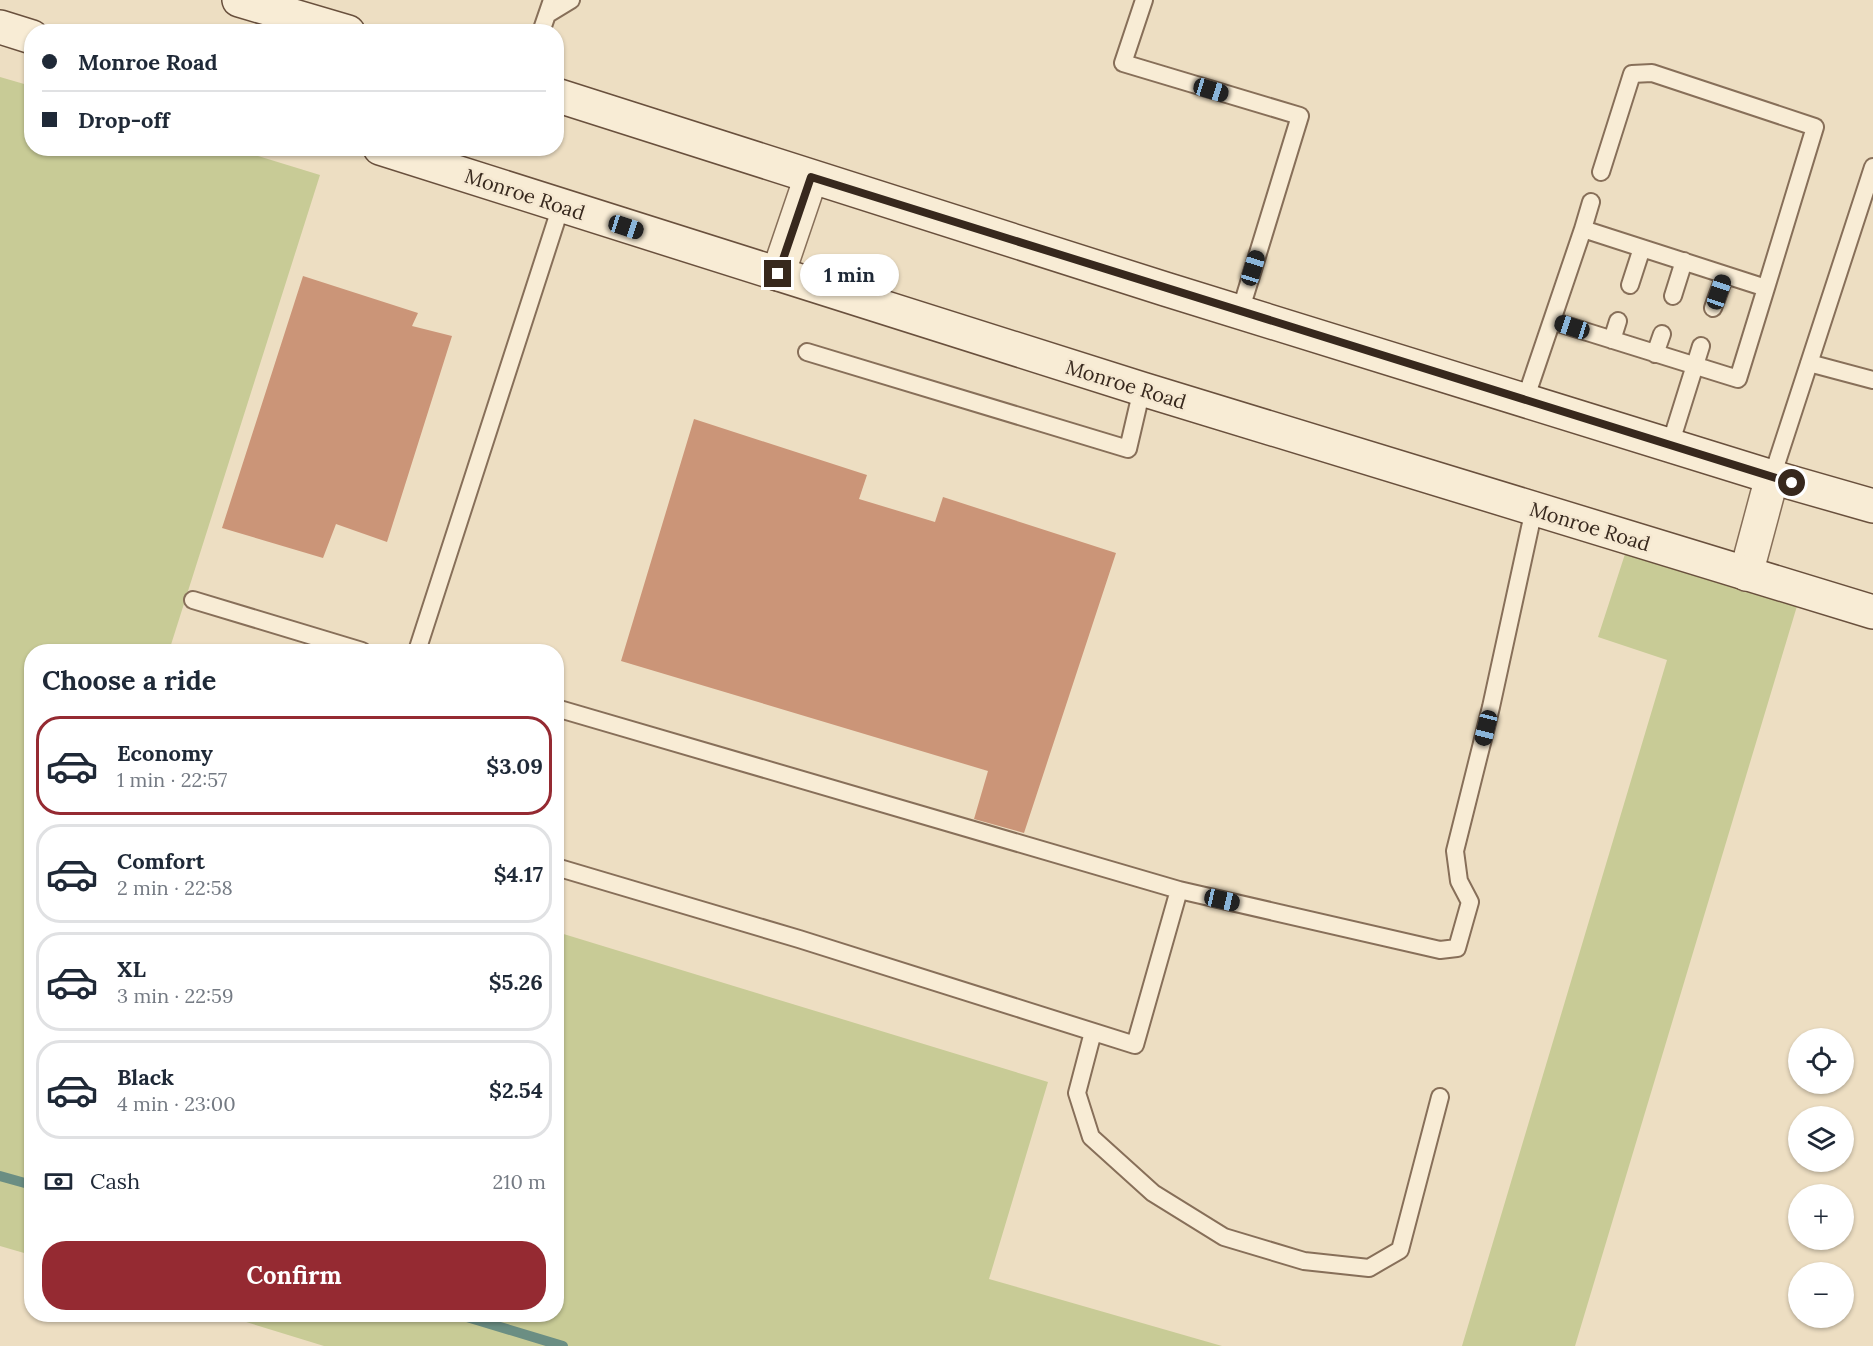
<!DOCTYPE html>
<html lang="en">
<head>
<meta charset="utf-8">
<style>
	:root { --surface:#fff; --page:#f6f6f7; --text:#1f2937; --muted:#747a83; --line:#e0e1e3; --accent:#952a32 }
	body { margin:0; font-family:Lora,serif; background:var(--page); color:var(--text); height:100vh; display:flex; flex-direction:column; font-size:22px; white-space:nowrap }
	* { box-sizing:border-box; margin:0 }
	p { font-size:20px; color:var(--muted) }
	.icon { flex:none; width:33px; height:33px; fill:none; stroke:currentColor; stroke-width:2; stroke-linecap:round; stroke-linejoin:round }
	.map { position:relative; flex:1; overflow:hidden }
	.drawer { position:absolute; left:24px; top:644px; width:540px; height:678px; display:flex; flex-direction:column; background:var(--surface); border-radius:24px; box-shadow:0 2px 4px #0004 }
	.drawer>* { flex:none }
	.banner { position:absolute; left:24px; top:24px; width:540px; height:132px; border-radius:24px; box-shadow:0 2px 4px #0004; display:grid; align-content:center; height:132px; padding:0 18px; background:var(--surface) }
	.tools { position:absolute; left:1788px; top:1028px; display:grid; gap:12px }
	.tools a { display:grid; place-items:center; width:66px; height:66px; border-radius:50%; background:var(--surface); box-shadow:0 2px 4px #0004; font-size:30px }
	.end { position:absolute; width:27px; height:27px; margin:-14px; border:8px solid #37281d; background:#fff; box-shadow:0 0 0 3px #fff }
	.from { border-radius:50% }
	.bubble { position:absolute; height:42px; border-radius:21px; background:var(--surface); box-shadow:0 2px 4px #0004; font-size:20px; font-weight:700; line-height:42px; text-align:center }
	.car { position:absolute; width:18px; height:36px; margin:-18px -9px; border-radius:8px; box-shadow:0 0 4px 2px #0007; background:linear-gradient(#222 24%,#8ab4d8 0 40%,#222 0 76%,#8ab4d8 0 86%,#222 0) }
	.banner b { display:flex; align-items:center; gap:21px; height:57px; font-size:22px }
	.banner b+b { border-top:2px solid var(--line) }
	.banner i { width:15px; height:15px; background:var(--text) }
	ul { padding:0; list-style:none }
	li { display:flex; align-items:center; gap:18px; height:99px; margin:0 12px 9px; padding:0 6px; border:3px solid var(--line); border-radius:24px }
	li div { flex:1 }
	li b { display:block; font-size:22px }
	li em { font-style:normal; font-weight:700 }
	li.selected { border-color:var(--accent) }
	li>.icon { width:54px; height:54px; stroke-width:1.5 }
	h2 { padding:0 18px; font-size:27px; line-height:72px }
	.pay { display:flex; align-items:center; gap:15px; height:66px; padding:0 18px; font-size:22px }
	.pay p { margin-inline-start:auto }
	.button { display:flex; gap:12px; margin-top:auto; padding:12px 18px }
	.button a { flex:1; height:69px; border-radius:24px; background:var(--accent); color:#fff; font-size:24px; font-weight:700; line-height:69px; text-align:center }
	.map>svg:first-child { display:block }
	.green { fill:#c8cb96 }
	.lines { fill:none; stroke-linecap:round; stroke-linejoin:round }
	.stream { stroke:#6b8e83; stroke-width:10 }
	.building { fill:#cb9578 }
	.service-casing { stroke:#876f59; stroke-width:20 }
	.tertiary-casing { stroke:#876f59; stroke-width:36 }
	.secondary-casing { stroke:#69503d; stroke-width:36 }
	.service { stroke:#f8ecd5; stroke-width:16 }
	.tertiary { stroke:#f8ecd5; stroke-width:33 }
	.secondary { stroke:#f8ecd5; stroke-width:33 }
	.route { stroke:#37281d; stroke-width:8 }
	.labels { text-anchor:middle; dominant-baseline:central; stroke-width:5; stroke-linejoin:round; paint-order:stroke }
	.street-label { font-size:20px; fill:#37281d; stroke:#f5e8d1 }
</style>
</head>
<body>
<div class="map">
<svg width="1873" height="1346" viewBox="0 0 1873 1346">
	<rect width="100%" height="100%" fill="#eddec2"/>
	<!-- green -->
	<path class="green" d="M 0,77 L 31,86 L 32,148 L 235,149 L 320,175 L 169,651 L 32,651 L 31,1255 L 0,1246 Z
		M 1625,554 L 1797,606 L 1575,1346 L 1462,1346 L 1667,660 L 1598,637 Z
		M 557,932 L 1048,1082 L 989,1279 L 1222,1346 L 324,1346 L 220,1314 L 556,1314 Z"/>
	<g class="lines">
		<!-- stream -->
		<path class="stream" d="M 0,1176 L 32,1185
			M 457,1314 L 563,1346"/>
	</g>
	<!-- building -->
	<path class="building" d="M 303,276 L 418,313 L 412,326 L 452,336 L 387,542 L 336,524 L 323,558 L 222,528 Z
		M 694,419 L 867,475 L 859,499 L 935,522 L 943,497 L 1116,553 L 1024,833 L 974,819 L 988,771 L 621,661 Z"/>
	<g class="lines">
		<defs>
			<path id="service" d="M 1144,0 L 1123,63 L 1300,116 L 1240,312
				M 548,14 L 571,0
				M 541,32 L 552,0
				M 1601,172 L 1632,74 L 1652,73 L 1815,127 L 1766,288
				M 1583,229 L 1591,202
				M 1630,285 L 1642,248
				M 1673,296 L 1684,261
				M 1713,308 L 1725,275
				M 1612,340 L 1618,321
				M 807,352 L 1128,449 L 1142,389
				M 1655,354 L 1662,334
				M 1809,363 L 1873,380
				M 1525,400 L 1583,229 L 1766,288 L 1738,379 L 1552,321
				M 1670,445 L 1701,346
				M 1772,477 L 1873,167
				M 193,600 L 362,651
				M 417,651 L 561,206
				M 556,708 L 1179,890 L 1135,1045 L 799,939 L 556,867
				M 1179,890 L 1440,950 L 1457,948 L 1470,902 L 1459,881 L 1455,851 L 1491,707 L 1534,509
				M 1093,1032 L 1077,1093 L 1091,1137 L 1153,1193 L 1224,1237 L 1304,1261 L 1369,1268 L 1400,1250 L 1440,1097"/>
			<path id="tertiary" d="M 778,274 L 811,177
				M 1746,574 L 1772,477"/>
			<path id="secondary" d="M 239,0 L 348,32
				M 0,27 L 32,37
				M 556,95 L 1165,289 L 1772,477 L 1873,506
				M 380,148 L 1142,389 L 1873,612"/>
		</defs>
		<!-- service casing -->
		<use href="#service" class="service-casing"/>
		<!-- tertiary casing -->
		<use href="#tertiary" class="tertiary-casing"/>
		<!-- secondary casing -->
		<use href="#secondary" class="secondary-casing"/>
		<!-- service -->
		<use href="#service" class="service"/>
		<!-- tertiary -->
		<use href="#tertiary" class="tertiary"/>
		<!-- secondary -->
		<use href="#secondary" class="secondary"/>
	</g>
	<g class="lines">
		<!-- route -->
		<path class="route" d="M 778,274 L 811,177 L 1792,483"/>
	</g>
	<g class="labels">
		<!-- street labels -->
		<g class="street-label">
			<text transform="translate(525 194) rotate(18)">Monroe Road</text>
			<text transform="translate(1126 384) rotate(17)">Monroe Road</text>
			<text transform="translate(1590 526) rotate(17)">Monroe Road</text>
		</g>
	</g>
</svg>
<div class="tools">
<a><svg class="icon" aria-label="locate" viewBox="0 0 24 24"><circle cx="12" cy="12" r="6"/><path d="M12 2v4M12 18v4M2 12h4M18 12h4"/></svg></a>
<a><svg class="icon" aria-label="layers" viewBox="0 0 24 24"><path d="M12 4l9 5-9 5-9-5zM3 14l9 5 9-5"/></svg></a>
<a>+</a>
<a>−</a>
</div>
<i class="end from" style="left:1792px;top:483px"></i>
<i class="end" style="left:778px;top:274px"></i>
<div class="bubble" style="left:800px;top:254px;width:99px">1 min</div>
<i class="car" style="left:1211px;top:90px;rotate:107deg"></i>
<i class="car" style="left:626px;top:227px;rotate:108deg"></i>
<i class="car" style="left:1253px;top:268px;rotate:17deg"></i>
<i class="car" style="left:1719px;top:292px;rotate:19deg"></i>
<i class="car" style="left:1572px;top:327px;rotate:288deg"></i>
<i class="car" style="left:1486px;top:728px;rotate:194deg"></i>
<i class="car" style="left:1222px;top:900px;rotate:103deg"></i>
<div class="banner">
<b><i class="from"></i>Monroe Road</b>
<b><i></i>Drop-off</b>
</div>
<section class="drawer">
<h2>Choose a ride</h2>
<ul>
<li class="selected"><svg class="icon" aria-label="car" viewBox="0 0 24 24"><path d="M5 17H2v-5l4-1 3-4h7l3 4 3 1v5h-3M9 17h6M6 11h13"/><circle cx="7" cy="17" r="2"/><circle cx="17" cy="17" r="2"/></svg><div><b>Economy</b><p>1 min · 22:57</p></div><em>$3.09</em></li>
<li><svg class="icon" aria-label="car" viewBox="0 0 24 24"><path d="M5 17H2v-5l4-1 3-4h7l3 4 3 1v5h-3M9 17h6M6 11h13"/><circle cx="7" cy="17" r="2"/><circle cx="17" cy="17" r="2"/></svg><div><b>Comfort</b><p>2 min · 22:58</p></div><em>$4.17</em></li>
<li><svg class="icon" aria-label="car" viewBox="0 0 24 24"><path d="M5 17H2v-5l4-1 3-4h7l3 4 3 1v5h-3M9 17h6M6 11h13"/><circle cx="7" cy="17" r="2"/><circle cx="17" cy="17" r="2"/></svg><div><b>XL</b><p>3 min · 22:59</p></div><em>$5.26</em></li>
<li><svg class="icon" aria-label="car" viewBox="0 0 24 24"><path d="M5 17H2v-5l4-1 3-4h7l3 4 3 1v5h-3M9 17h6M6 11h13"/><circle cx="7" cy="17" r="2"/><circle cx="17" cy="17" r="2"/></svg><div><b>Black</b><p>4 min · 23:00</p></div><em>$2.54</em></li>
</ul>
<div class="pay"><svg class="icon" aria-label="cash" viewBox="0 0 24 24"><path d="M3 7h18v10H3z"/><circle cx="12" cy="12" r="2"/></svg>Cash<p>210 m</p></div>
<div class="button"><a>Confirm</a></div>
</section>
</div>
</body>
</html>
